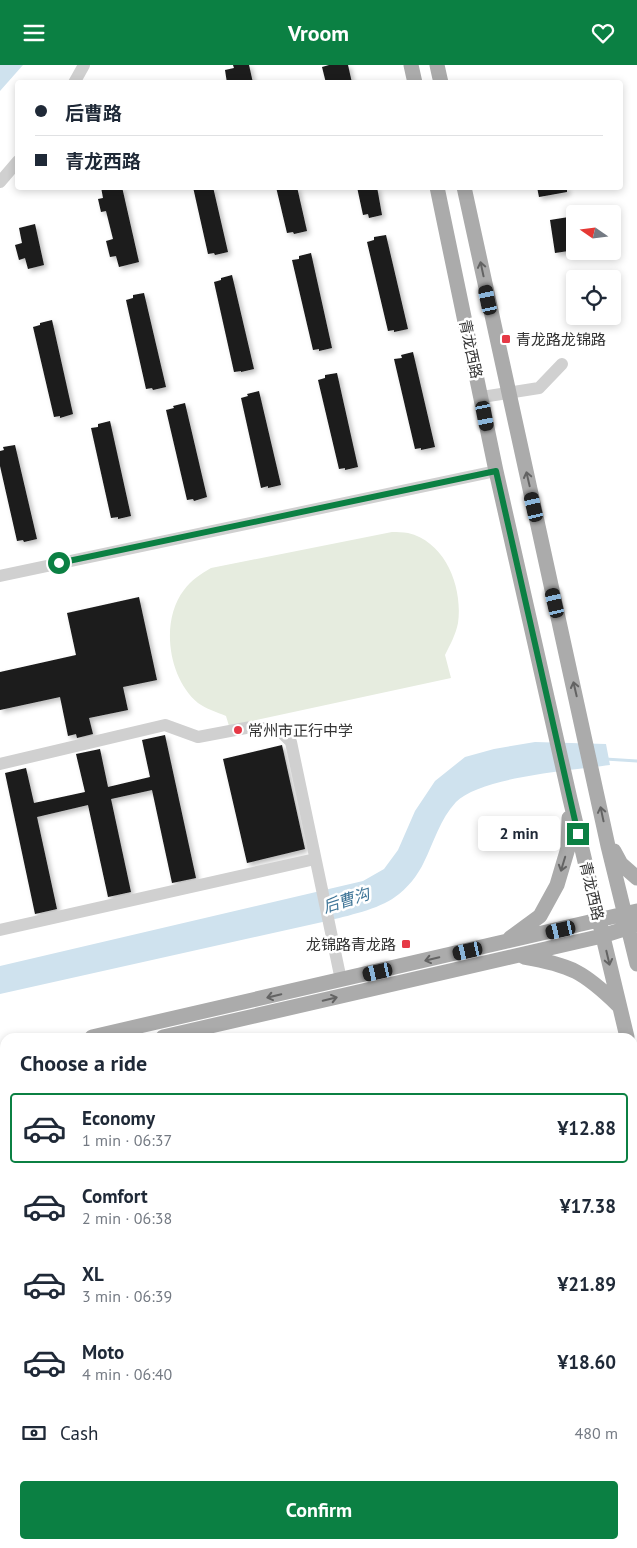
<!DOCTYPE html>
<html lang="en">
<head>
<meta charset="utf-8">
<style>
	:root { --surface:#fff; --page:#f2f2f3; --text:#1f2937; --muted:#747a83; --line:#e0e1e3; --accent:#0b8043 }
	body { margin:0; font-family:"PT Sans","Noto Sans SC",sans-serif; background:var(--page); color:var(--text); height:100vh; display:flex; flex-direction:column; font-size:19px; white-space:nowrap }
	* { box-sizing:border-box; margin:0 }
	p { font-size:16px; color:var(--muted) }
	.icon { flex:none; width:28px; height:28px; fill:none; stroke:currentColor; stroke-width:2; stroke-linecap:round; stroke-linejoin:round }
	.map { position:relative; flex:1; overflow:hidden }
	.panel { position:absolute; left:0px; top:968px; width:638px; height:516px; display:flex; flex-direction:column; background:var(--surface); border-radius:15px 15px 0 0; box-shadow:0 2px 8px #0003 }
	.panel>* { flex:none }
	.hud { position:absolute; left:15px; top:15px; width:608px; height:110px; border-radius:5px; box-shadow:0 2px 8px #0003; display:grid; align-content:center; height:110px; padding:0 20px; background:var(--surface) }
	.needle { width:32px; rotate:284deg }
	.fabs { position:absolute; left:566px; top:140px; display:grid; gap:10px }
	.fabs a { display:grid; place-items:center; width:55px; height:55px; border-radius:5px; background:var(--surface); box-shadow:0 2px 8px #0003; font-size:25px }
	.end { position:absolute; width:22px; height:22px; margin:-11px; border:6px solid #0b8043; background:#fff; box-shadow:0 0 0 2px #fff }
	.from { border-radius:50% }
	.bubble { position:absolute; height:35px; border-radius:5px; background:var(--surface); box-shadow:0 2px 8px #0003; font-size:16px; font-weight:700; line-height:35px; text-align:center }
	.car { position:absolute; width:15px; height:30px; margin:-15px -8px; border-radius:6px; box-shadow:0 0 4px 1px #0007; background:linear-gradient(#222 24%,#8ab4d8 0 40%,#222 0 76%,#8ab4d8 0 86%,#222 0) }
	.hud b { display:flex; align-items:center; gap:18px; height:48px; font-size:19px }
	.hud b+b { border-top:1px solid var(--line) }
	.hud i { width:12px; height:12px; background:var(--text) }
	ul { padding:0; list-style:none }
	li { display:flex; align-items:center; gap:15px; height:70px; margin:0 10px 8px; padding:0 10px; border:2px solid transparent; border-radius:5px }
	li div { flex:1 }
	li b { display:block; font-size:19px }
	li em { font-style:normal; font-weight:700 }
	li.selected { border-color:var(--accent) }
	li>.icon { width:45px; height:45px; stroke-width:1.5 }
	h2 { padding:0 20px; font-size:22px; line-height:60px }
	.pay { display:flex; align-items:center; gap:12px; height:55px; padding:0 20px; font-size:19px }
	.pay p { margin-inline-start:auto }
	.action { display:flex; gap:10px; margin-top:auto; padding:10px 20px }
	.action a { flex:1; height:58px; border-radius:5px; background:var(--accent); color:#fff; font-size:20px; font-weight:700; line-height:58px; text-align:center }
	header { display:flex; justify-content:space-between; align-items:center; height:65px; padding:0 20px; background:var(--accent); color:#fff; font-size:22px; font-weight:700 }
	.map>svg:first-child { display:block }
	.green { fill:#e6ecdf }
	.water { fill:#cfe2ee }
	.lines { fill:none; stroke-linecap:round; stroke-linejoin:round }
	.stream { stroke:#cfe2ee; stroke-width:3 }
	.building { fill:#1a1a1a; filter:url(#shadow) }
	.minor { stroke:#d0d0d0; stroke-width:12 }
	.major { stroke:#ababab; stroke-width:15 }
	.oneway { stroke:#636363 }
	.route { stroke:#0b8043; stroke-width:6 }
	.poi-dot { fill:#e63946; stroke:#fff; stroke-width:2 }
	.labels { text-anchor:middle; dominant-baseline:central; stroke-width:5; stroke-linejoin:round; paint-order:stroke }
	.poi-label { font-size:15px; fill:#333; stroke:#fff; text-anchor:start }
	.street-label { font-size:15px; fill:#333; stroke:#fff }
	.water-label { font-size:16px; font-style:italic; fill:#3f7597; stroke:#fff }
</style>
</head>
<body>
<header><svg class="icon" aria-label="menu" viewBox="0 0 24 24"><path d="M4 6h16M4 12h16M4 18h16"/></svg>Vroom<svg class="icon" aria-label="heart" viewBox="0 0 24 24"><path d="M12 20l-8-8c-3-5 5-10 8-4 3-6 11-1 8 4z"/></svg></header>
<div class="map">
<svg width="637" height="1483" viewBox="0 0 637 1483">
	<defs>
		<filter id="shadow"><feDropShadow dx="3" dy="3" stdDeviation="2.5" flood-color="#0004"/></filter>
	</defs>
	<rect width="100%" height="100%" fill="#fff"/>
	<!-- green -->
	<path class="green" d="M 392,467 C 397,467 403,467 408,468 C 446,477 463,523 458,558 C 456,569 450,580 445,590 L 451,613 L 229,661 L 226,651 C 217,647 206,644 198,638 C 168,613 160,556 184,525 C 191,515 201,509 211,503 Z"/>
	<!-- water -->
	<path class="water" d="M 0,0 L 23,0 L 0,26 Z
		M 535,677 L 606,679 L 610,700 C 574,705 480,712 456,737 C 440,754 434,777 424,797 C 418,810 407,824 395,832 C 379,844 347,851 327,856 L 0,929 L 0,901 L 363,816 L 384,804 L 398,785 L 415,746 L 435,716 L 465,692 L 494,684 Z
		M 0,1424 L 5,1443 L 5,1479 L 13,1479 L 14,1483 L 0,1483 Z"/>
	<g class="lines">
		<!-- stream -->
		<path class="stream" d="M 605,694 L 637,696"/>
	</g>
	<!-- building -->
	<path class="building" d="M 233,0 L 249,0 L 253,18 L 227,18 L 225,5 L 234,3 Z
		M 329,0 L 348,0 L 352,18 L 326,18 L 322,2 Z
		M 101,122 L 122,122 L 139,197 L 119,202 L 116,191 L 110,192 L 106,176 L 113,174 L 106,146 L 101,147 L 98,134 L 103,133 Z
		M 193,122 L 213,122 L 228,187 L 215,190 L 214,188 L 208,189 Z
		M 276,122 L 297,122 L 307,166 L 294,169 L 293,167 L 287,168 Z
		M 357,122 L 377,122 L 382,150 L 369,153 L 368,149 L 363,150 Z
		M 537,122 L 567,122 L 567,127 L 539,132 Z
		M 575,151 L 575,185 L 555,188 L 550,155 Z
		M 35,159 L 44,200 L 28,204 L 25,193 L 19,195 L 15,180 L 22,178 L 19,163 Z
		M 386,170 L 408,264 L 394,267 L 394,265 L 388,266 L 367,177 L 374,175 L 374,172 Z
		M 311,188 L 332,283 L 319,286 L 319,284 L 313,285 L 292,195 L 299,194 L 299,191 Z
		M 232,210 L 254,304 L 241,307 L 241,306 L 234,307 L 214,217 L 221,215 L 221,213 Z
		M 144,228 L 166,322 L 153,325 L 152,323 L 146,324 L 126,235 L 133,233 L 133,230 Z
		M 52,255 L 73,349 L 60,353 L 60,351 L 54,352 L 33,262 L 40,260 L 40,258 Z
		M 413,287 L 435,382 L 421,385 L 421,383 L 415,384 L 394,294 L 402,293 L 401,290 Z
		M 337,308 L 358,402 L 345,405 L 345,403 L 339,404 L 318,315 L 325,313 L 325,310 Z
		M 259,326 L 281,420 L 268,423 L 268,421 L 261,423 L 241,333 L 248,331 L 247,329 Z
		M 185,338 L 207,432 L 194,436 L 193,434 L 187,435 L 166,345 L 174,343 L 173,341 Z
		M 110,356 L 131,451 L 118,454 L 118,452 L 111,453 L 91,363 L 98,362 L 98,359 Z
		M 15,380 L 37,474 L 24,477 L 23,475 L 17,476 L 0,401 L 0,386 L 4,385 L 3,382 Z
		M 139,532 L 157,615 L 123,622 L 128,645 L 89,653 L 93,669 L 77,673 L 76,669 L 68,671 L 60,632 L 0,645 L 0,607 L 76,590 L 67,548 Z
		M 165,670 L 196,813 L 172,818 L 152,725 L 111,734 L 131,827 L 108,832 L 88,740 L 37,752 L 57,844 L 35,849 L 5,708 L 26,703 L 34,738 L 85,727 L 76,689 L 100,684 L 108,722 L 150,712 L 142,675 Z
		M 282,680 L 305,784 L 247,798 L 223,694 Z"/>
	<g class="lines">
		<!-- minor -->
		<path class="minor" d="M 74,18 L 84,0
			M 0,117 L 18,96
			M 482,332 L 539,323 L 562,299
			M 0,511 L 496,406
			M 0,699 L 165,660 L 198,672 L 251,662 L 279,665 L 291,677 L 341,915
			M 0,865 L 315,794
			M 384,1479 L 386,1483"/>
		<!-- major -->
		<path class="major" d="M 411,0 L 415,18
			M 437,0 L 441,18
			M 437,122 L 496,406 L 570,734 L 627,972
			M 464,122 L 608,781 L 637,899
			M 614,786 L 621,799 L 637,813
			M 510,873 L 540,851 L 557,820 L 568,783 L 569,753
			M 524,892 C 571,900 584,907 618,940
			M 92,972 L 637,846
			M 163,972 L 602,871 L 637,860
			M 0,994 L 5,993
			M 632,995 L 637,1011
			M 0,1010 L 5,1009"/>
	</g>
	<!-- one-way arrows -->
	<defs><path id="oneway-shaft" d="M-6 0H5M1.5-3L5.5 0L1.5 3" fill="none" stroke-width="1.6" stroke-linecap="round" stroke-linejoin="round" transform="scale(1.25)"/></defs>
	<g class="oneway">
		<use href="#oneway-shaft" transform="translate(482 204) rotate(-102)"/>
		<use href="#oneway-shaft" transform="translate(528 414) rotate(-103)"/>
		<use href="#oneway-shaft" transform="translate(575 624) rotate(-103)"/>
		<use href="#oneway-shaft" transform="translate(602 749) rotate(-102)"/>
		<use href="#oneway-shaft" transform="translate(563 799) rotate(107)"/>
		<use href="#oneway-shaft" transform="translate(608 893) rotate(77)"/>
		<use href="#oneway-shaft" transform="translate(432 894) rotate(167)"/>
		<use href="#oneway-shaft" transform="translate(274 931) rotate(167)"/>
		<use href="#oneway-shaft" transform="translate(330 934) rotate(-13)"/>
	</g>
	<g class="lines">
		<!-- route -->
		<path class="route" d="M 59,498 L 496,406 L 578,769"/>
	</g>
	<!-- markers -->
	<g class="poi-dot">
		<rect x="501" y="269" width="10" height="10" rx="2.5"/>
		<circle cx="238" cy="665" r="5"/>
		<rect x="401" y="874" width="10" height="10" rx="2.5"/>
	</g>
	<g class="labels">
		<!-- poi labels -->
		<g class="poi-label">
			<text x="516" y="274">青龙路龙锦路</text>
			<text x="248" y="665">常州市正行中学</text>
			<text x="396" y="879" text-anchor="end">龙锦路青龙路</text>
		</g>
		<!-- street labels -->
		<g class="street-label">
			<text transform="translate(471 284) rotate(78)">青龙西路</text>
			<text transform="translate(592 826) rotate(77)">青龙西路</text>
		</g>
		<!-- water labels -->
		<g class="water-label">
			<text transform="translate(346 835) rotate(-18)">后曹沟</text>
		</g>
	</g>
</svg>
<div class="fabs">
<a><svg class="needle" viewBox="-14 -14 28 28"><path d="M0-13l5 13h-10z" fill="#e53935"/><path d="M0 13l5-13h-10z" fill="#747a83"/></svg></a>
<a><svg class="icon" aria-label="locate" viewBox="0 0 24 24"><circle cx="12" cy="12" r="6"/><path d="M12 2v4M12 18v4M2 12h4M18 12h4"/></svg></a>
</div>
<i class="end from" style="left:59px;top:498px"></i>
<i class="end" style="left:578px;top:769px"></i>
<div class="bubble" style="left:478px;top:751px;width:82px">2 min</div>
<i class="car" style="left:488px;top:235px;rotate:348deg"></i>
<i class="car" style="left:485px;top:351px;rotate:169deg"></i>
<i class="car" style="left:534px;top:442px;rotate:347deg"></i>
<i class="car" style="left:555px;top:538px;rotate:347deg"></i>
<i class="car" style="left:561px;top:865px;rotate:257deg"></i>
<i class="car" style="left:468px;top:886px;rotate:257deg"></i>
<i class="car" style="left:378px;top:907px;rotate:257deg"></i>
<div class="hud">
<b><i class="from"></i>后曹路</b>
<b><i></i>青龙西路</b>
</div>
<section class="panel">
<h2>Choose a ride</h2>
<ul>
<li class="selected"><svg class="icon" aria-label="car" viewBox="0 0 24 24"><path d="M5 17H2v-5l4-1 3-4h7l3 4 3 1v5h-3M9 17h6M6 11h13"/><circle cx="7" cy="17" r="2"/><circle cx="17" cy="17" r="2"/></svg><div><b>Economy</b><p>1 min · 06:37</p></div><em>¥12.88</em></li>
<li><svg class="icon" aria-label="car" viewBox="0 0 24 24"><path d="M5 17H2v-5l4-1 3-4h7l3 4 3 1v5h-3M9 17h6M6 11h13"/><circle cx="7" cy="17" r="2"/><circle cx="17" cy="17" r="2"/></svg><div><b>Comfort</b><p>2 min · 06:38</p></div><em>¥17.38</em></li>
<li><svg class="icon" aria-label="car" viewBox="0 0 24 24"><path d="M5 17H2v-5l4-1 3-4h7l3 4 3 1v5h-3M9 17h6M6 11h13"/><circle cx="7" cy="17" r="2"/><circle cx="17" cy="17" r="2"/></svg><div><b>XL</b><p>3 min · 06:39</p></div><em>¥21.89</em></li>
<li><svg class="icon" aria-label="car" viewBox="0 0 24 24"><path d="M5 17H2v-5l4-1 3-4h7l3 4 3 1v5h-3M9 17h6M6 11h13"/><circle cx="7" cy="17" r="2"/><circle cx="17" cy="17" r="2"/></svg><div><b>Moto</b><p>4 min · 06:40</p></div><em>¥18.60</em></li>
</ul>
<div class="pay"><svg class="icon" aria-label="cash" viewBox="0 0 24 24"><path d="M3 7h18v10H3z"/><circle cx="12" cy="12" r="2"/></svg>Cash<p>480 m</p></div>
<div class="action"><a>Confirm</a></div>
</section>
</div>
</body>
</html>
